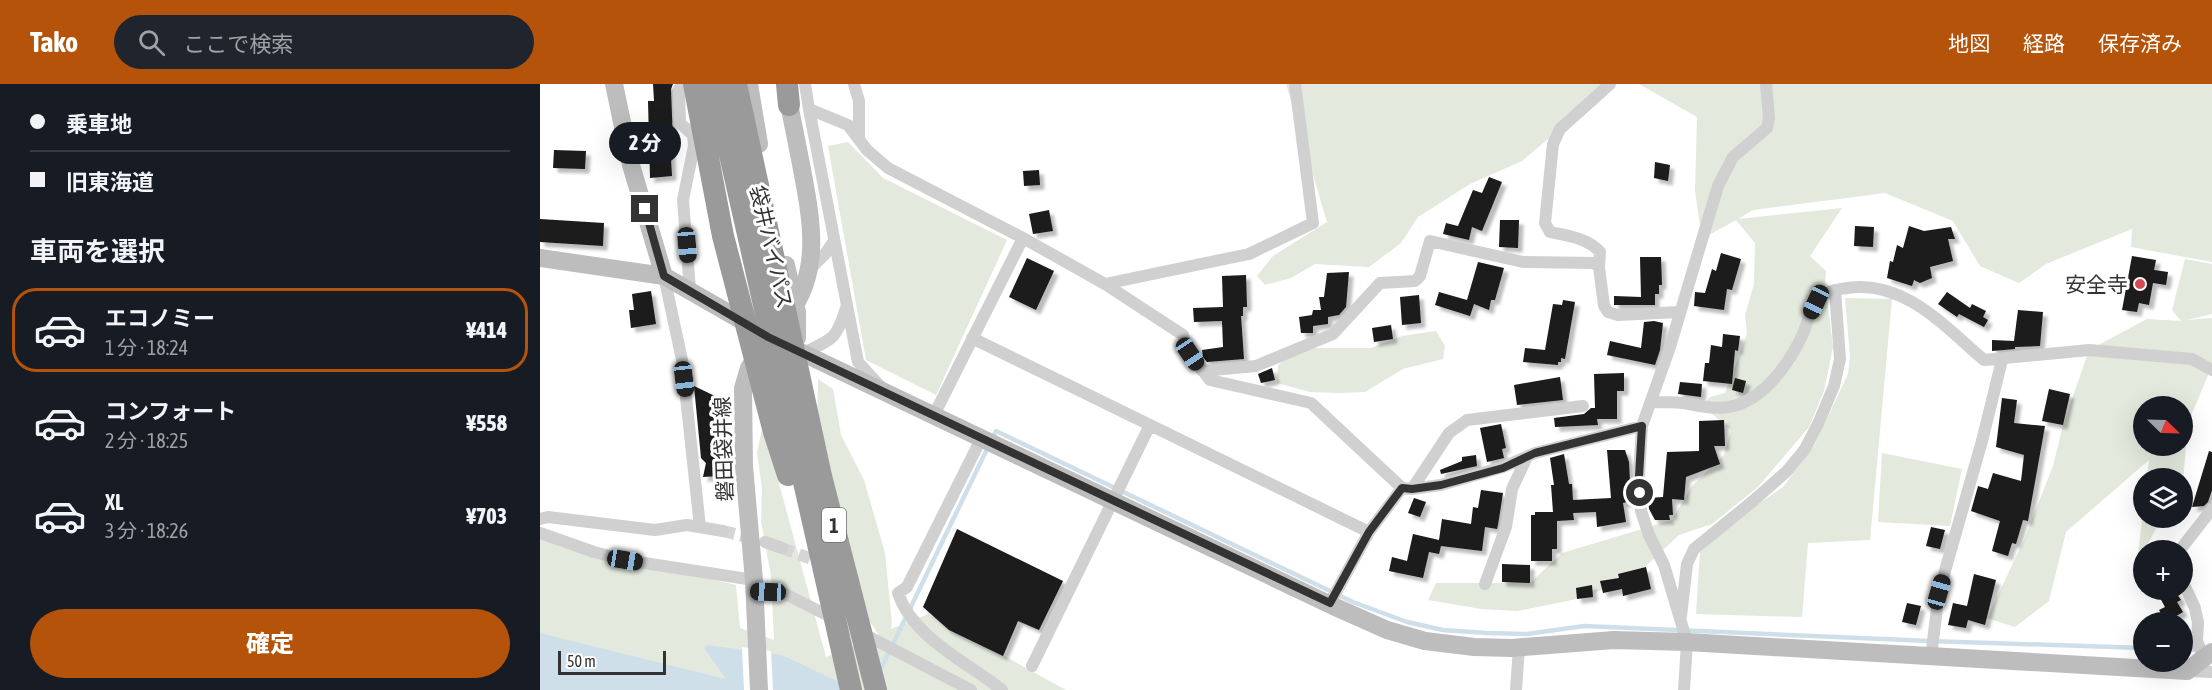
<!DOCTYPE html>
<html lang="ja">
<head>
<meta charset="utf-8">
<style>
	:root { --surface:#171b24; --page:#20242c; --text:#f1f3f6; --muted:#9ea1a6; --line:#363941; --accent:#b45309 }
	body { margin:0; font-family:"Asap Condensed","Noto Sans JP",sans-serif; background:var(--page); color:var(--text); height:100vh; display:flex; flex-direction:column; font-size:22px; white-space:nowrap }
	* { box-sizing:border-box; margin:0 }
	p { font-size:20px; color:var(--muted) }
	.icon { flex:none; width:33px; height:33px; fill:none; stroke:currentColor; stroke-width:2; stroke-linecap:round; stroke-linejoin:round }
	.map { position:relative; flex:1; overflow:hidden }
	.sheet { display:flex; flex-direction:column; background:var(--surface); width:540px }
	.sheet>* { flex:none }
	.guide { display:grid; align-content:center; height:132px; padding:0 30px; background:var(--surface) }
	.needle { width:39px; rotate:113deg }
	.controls { position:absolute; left:1593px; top:312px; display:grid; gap:12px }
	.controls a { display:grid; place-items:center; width:60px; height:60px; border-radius:50%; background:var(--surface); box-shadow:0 6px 24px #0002; font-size:30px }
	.scale { position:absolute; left:18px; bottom:15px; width:108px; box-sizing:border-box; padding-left:6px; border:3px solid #333; border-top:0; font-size:16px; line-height:21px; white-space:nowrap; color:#333; -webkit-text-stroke:4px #fff; paint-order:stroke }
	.end { position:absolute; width:27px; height:27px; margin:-14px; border:8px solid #333; background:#fff; box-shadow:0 0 0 3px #fff }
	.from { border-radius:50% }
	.bubble { position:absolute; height:42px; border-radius:21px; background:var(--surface); box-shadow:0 6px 24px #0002; font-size:20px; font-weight:800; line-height:42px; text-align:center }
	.car { position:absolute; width:18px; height:36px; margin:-18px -9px; border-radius:8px; box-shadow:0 0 4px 2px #0007; background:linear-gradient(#222 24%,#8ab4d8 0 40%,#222 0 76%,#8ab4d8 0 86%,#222 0) }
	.guide b { display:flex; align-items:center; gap:21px; height:57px; font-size:22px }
	.guide b+b { border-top:2px solid var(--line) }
	.guide i { width:15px; height:15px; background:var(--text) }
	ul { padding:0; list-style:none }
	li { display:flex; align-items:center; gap:18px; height:84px; margin:0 12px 9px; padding:0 18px; border:3px solid transparent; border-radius:24px }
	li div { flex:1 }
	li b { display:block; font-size:22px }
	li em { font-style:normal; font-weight:800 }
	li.current { border-color:var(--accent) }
	li>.icon { width:54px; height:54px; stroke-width:1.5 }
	h2 { padding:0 30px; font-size:27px; line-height:72px }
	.action { display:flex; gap:12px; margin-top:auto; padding:12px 30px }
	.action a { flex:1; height:69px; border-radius:36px; background:var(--accent); color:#fff; font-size:24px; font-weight:800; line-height:69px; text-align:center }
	header { display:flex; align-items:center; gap:36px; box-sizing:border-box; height:84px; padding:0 30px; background:var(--accent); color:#fff }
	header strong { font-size:28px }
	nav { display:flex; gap:33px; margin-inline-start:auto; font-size:21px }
	.search { width:420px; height:54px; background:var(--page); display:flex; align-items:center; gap:15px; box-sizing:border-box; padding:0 21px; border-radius:33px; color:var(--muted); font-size:22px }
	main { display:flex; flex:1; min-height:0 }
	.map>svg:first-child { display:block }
	.green { fill:#e3e9dd; fill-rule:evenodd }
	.water { fill:#cfdfe9 }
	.pier { fill:#fff }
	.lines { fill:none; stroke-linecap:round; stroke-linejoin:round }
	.stream { stroke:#cfdfe9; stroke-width:4.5 }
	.building { fill:#1a1a1a; filter:url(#shadow) }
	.street-tunnel { stroke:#d6d6d6; stroke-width:12; stroke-dasharray:12 6; stroke-linecap:butt }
	.street { stroke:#d0d0d0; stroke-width:12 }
	.secondary { stroke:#bdbdbd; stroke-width:18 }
	.highway { stroke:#9a9a9a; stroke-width:22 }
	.secondary-bridge { stroke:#bdbdbd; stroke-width:18 }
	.highway-bridge { stroke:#9a9a9a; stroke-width:22 }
	.route { stroke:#333; stroke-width:8 }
	.poi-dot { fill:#d64953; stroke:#fff; stroke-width:2 }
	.labels { text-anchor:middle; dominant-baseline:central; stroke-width:6; stroke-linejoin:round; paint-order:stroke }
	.shield { fill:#fff; stroke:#707070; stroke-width:1.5 }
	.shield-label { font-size:20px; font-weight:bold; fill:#333 }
	.street-label { font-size:21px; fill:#333; stroke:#fff }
	.poi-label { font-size:21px; fill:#333; stroke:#fff; text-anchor:end }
</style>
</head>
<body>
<header>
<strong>Tako</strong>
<div class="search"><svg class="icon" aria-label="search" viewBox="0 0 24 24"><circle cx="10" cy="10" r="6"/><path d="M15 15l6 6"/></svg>ここで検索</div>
<nav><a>地図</a><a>経路</a><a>保存済み</a></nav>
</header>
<main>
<section class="sheet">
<div class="guide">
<b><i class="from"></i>乗車地</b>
<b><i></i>旧東海道</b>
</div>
<h2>車両を選択</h2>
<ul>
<li class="current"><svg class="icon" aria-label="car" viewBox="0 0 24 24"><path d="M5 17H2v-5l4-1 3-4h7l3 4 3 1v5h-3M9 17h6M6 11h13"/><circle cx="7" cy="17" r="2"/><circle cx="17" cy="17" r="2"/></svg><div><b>エコノミー</b><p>1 分 · 18:24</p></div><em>¥414</em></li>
<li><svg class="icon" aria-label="car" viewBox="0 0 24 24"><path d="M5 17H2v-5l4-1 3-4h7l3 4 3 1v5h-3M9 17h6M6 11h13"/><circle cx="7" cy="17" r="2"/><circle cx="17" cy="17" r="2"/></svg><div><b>コンフォート</b><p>2 分 · 18:25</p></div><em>¥558</em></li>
<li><svg class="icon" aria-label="car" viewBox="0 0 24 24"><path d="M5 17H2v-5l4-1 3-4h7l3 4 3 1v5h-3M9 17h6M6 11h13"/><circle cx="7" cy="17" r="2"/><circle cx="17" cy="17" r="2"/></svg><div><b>XL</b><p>3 分 · 18:26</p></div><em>¥703</em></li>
</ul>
<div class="action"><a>確定</a></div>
</section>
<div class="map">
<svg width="1672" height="606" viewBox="0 0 1672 606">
	<defs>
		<filter id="shadow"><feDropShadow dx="4.5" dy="4.5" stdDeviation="1.5" flood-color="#0004"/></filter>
	</defs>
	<rect width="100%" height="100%" fill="#fff"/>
	<!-- green -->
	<path class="green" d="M 746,0 L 1073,0 L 982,77 L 930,100 L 878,133 L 861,159 L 829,183 L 775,180 L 751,194 L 725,201 L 717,192 L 733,172 L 787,138 Z
		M 1099,0 L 1672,0 L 1672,178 L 1591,163 L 1592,145 L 1506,180 L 1479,199 L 1440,182 L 1413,137 L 1345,109 L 1213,126 L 1198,135 L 1302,124 L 1270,172 L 1286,187 L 1285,199 L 1293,263 L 1284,307 L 1269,343 L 1218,403 L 1172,440 L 1139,451 L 1092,495 L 1037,515 L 978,527 L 941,525 L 888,516 L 896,499 L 990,499 L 1022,469 L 1132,436 L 1152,402 L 1184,371 L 1191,346 L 1163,322 L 1170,313 L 1185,309 L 1207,250 L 1205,231 L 1214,200 L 1215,159 L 1196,136 L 1162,155 L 1155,107 L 1157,33 Z
		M 308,58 L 343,94 L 467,156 L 396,311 L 326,276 L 288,62 Z
		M 1645,175 L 1672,180 L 1672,230 L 1647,236 L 1672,234 L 1672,282 L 1648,339 L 1643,397 L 1642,394 L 1607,394 L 1609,376 L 1526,448 L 1509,517 L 1475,543 L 1447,534 L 1484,456 L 1513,382 L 1523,341 L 1549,266 L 1607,235 L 1641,237 L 1632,226 ZM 1604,322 L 1642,322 L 1642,362 L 1604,362 Z
		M 1305,214 L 1352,215 L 1330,456 L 1268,459 L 1262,533 L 1156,530 L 1160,468 L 1185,443 L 1243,403 L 1274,362 L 1308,290 L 1310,272 Z
		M 896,247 L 905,262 L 903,275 L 863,285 L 825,308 L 800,309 L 770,308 L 737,299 L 738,281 L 761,264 L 831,264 L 862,252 Z
		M 278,295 L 293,305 L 301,351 L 324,396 L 345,469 L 352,540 L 351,545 L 388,530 L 526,606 L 0,606 L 0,448 L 54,468 L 196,501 L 200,544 L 234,556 L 231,492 L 221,437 L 222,404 L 217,369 L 223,340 L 286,573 L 339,551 L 330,538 L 277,350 Z
		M 1342,369 L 1422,385 L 1410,442 L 1338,438 Z
		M 1603,428 L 1604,434 L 1622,434 L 1597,479 Z"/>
	<!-- water -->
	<path class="water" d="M 0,549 L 186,595 L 164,564 L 167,561 L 242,571 L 316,606 L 0,606 Z"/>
	<!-- pier -->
	<path class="pier" d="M 202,563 L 231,567 L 233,606 L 204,606 Z"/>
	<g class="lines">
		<!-- stream -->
		<path class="stream" d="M 452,354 L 456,347 L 813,518 L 867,538 L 903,546 L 947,549 L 987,550 L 1044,542 L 1389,557 L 1604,564
			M 1642,565 L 1660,566
			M 339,589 L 449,361"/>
	</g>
	<!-- building -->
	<path class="building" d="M 113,0 L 133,0 L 131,5 L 133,58 L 130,58 L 132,92 L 110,94 L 108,17 L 114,17 Z
		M 14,66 L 46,67 L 45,85 L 13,84 Z
		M 1115,78 L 1130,81 L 1128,97 L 1114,94 Z
		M 499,86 L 500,101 L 484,102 L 483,87 Z
		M 949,93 L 962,98 L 942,147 L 932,143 L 929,156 L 903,150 L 906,139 L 918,142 L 933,106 L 942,109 Z
		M 509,126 L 513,147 L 493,150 L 489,130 Z
		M 0,135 L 64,139 L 63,162 L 0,158 Z
		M 960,136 L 979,136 L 978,164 L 959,163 Z
		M 1315,142 L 1334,143 L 1333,163 L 1314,162 Z
		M 1369,142 L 1384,147 L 1411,143 L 1415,155 L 1408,155 L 1413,177 L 1390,183 L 1392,194 L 1380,199 L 1374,196 L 1372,202 L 1347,194 L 1350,177 L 1353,178 L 1357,161 L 1363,164 Z
		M 1181,169 L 1201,175 L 1192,206 L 1187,205 L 1184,226 L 1154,222 L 1155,208 L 1165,209 L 1172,185 L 1176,187 Z
		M 1592,172 L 1616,176 L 1614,186 L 1628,188 L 1626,201 L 1613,199 L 1609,221 L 1599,219 L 1597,228 L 1582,226 Z
		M 1100,173 L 1121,173 L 1122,201 L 1119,201 L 1119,210 L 1115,210 L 1115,221 L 1074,221 L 1074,212 L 1101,213 Z
		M 487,174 L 514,187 L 496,226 L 469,213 Z
		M 938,178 L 964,184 L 955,216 L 951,216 L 949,226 L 934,220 L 930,232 L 895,221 L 899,208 L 927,216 Z
		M 809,188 L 806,223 L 799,231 L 788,233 L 788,240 L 773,242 L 773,249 L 761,249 L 759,233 L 772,231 L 773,226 L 781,226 L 779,213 L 784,213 L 787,189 Z
		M 706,191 L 707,223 L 703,223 L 703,232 L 701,232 L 704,275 L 667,278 L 663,273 L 662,266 L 683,263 L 682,237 L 654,238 L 653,224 L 683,223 L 682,192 Z
		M 111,207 L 116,240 L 91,244 L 89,226 L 94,226 L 92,210 Z
		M 1407,208 L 1430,224 L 1432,220 L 1446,227 L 1443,233 L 1448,236 L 1444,243 L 1419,230 L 1417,233 L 1398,220 Z
		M 879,211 L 881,239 L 862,241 L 860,213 Z
		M 1023,216 L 1035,218 L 1025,275 L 1021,274 L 1021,278 L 1018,278 L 1018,281 L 983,278 L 985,264 L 1005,266 L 1013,220 L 1022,221 Z
		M 1478,226 L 1503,228 L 1500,262 L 1475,263 L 1475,265 L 1452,267 L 1452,256 L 1474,257 Z
		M 1114,237 L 1123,239 L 1120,266 L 1115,281 L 1067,271 L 1070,257 L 1101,264 L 1104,238 Z
		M 851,241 L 853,255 L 834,258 L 832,244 Z
		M 1183,250 L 1200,252 L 1198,267 L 1195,266 L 1192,300 L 1163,297 L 1165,279 L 1169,279 L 1171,261 L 1182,263 Z
		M 732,284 L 735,296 L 721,299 L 718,290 Z
		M 1084,289 L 1084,307 L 1077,307 L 1077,335 L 1057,335 L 1058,341 L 1015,343 L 1014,334 L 1044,330 L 1051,324 L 1055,324 L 1054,290 Z
		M 1020,293 L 1023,316 L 977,321 L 974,301 Z
		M 1195,294 L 1206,297 L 1203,309 L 1192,306 Z
		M 1140,298 L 1162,300 L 1161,313 L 1138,310 Z
		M 154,302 L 177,313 L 179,392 L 163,393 L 166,379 L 161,374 Z
		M 1509,305 L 1530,310 L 1523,341 L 1502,337 Z
		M 1462,314 L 1477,316 L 1474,339 L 1505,342 L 1488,437 L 1483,436 L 1476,460 L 1472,459 L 1468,472 L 1452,467 L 1460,437 L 1431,427 L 1438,402 L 1448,405 L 1453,389 L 1481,397 L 1484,371 L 1456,363 Z
		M 1184,336 L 1185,362 L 1174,362 L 1180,380 L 1146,393 L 1144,416 L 1132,415 L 1133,431 L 1129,431 L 1130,436 L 1115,436 L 1109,425 L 1108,414 L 1123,413 L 1127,368 L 1159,367 L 1159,337 Z
		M 961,340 L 966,364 L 962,365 L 964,374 L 947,378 L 940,344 Z
		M 1067,366 L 1085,366 L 1089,378 L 1091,417 L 1083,419 L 1086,438 L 1057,443 L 1056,428 L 1033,429 L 1034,436 L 1017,437 L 1017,465 L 1012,465 L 1012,477 L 991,477 L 991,431 L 995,431 L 995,428 L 1013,428 L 1011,401 L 1014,401 L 1010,374 L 1024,370 L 1029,400 L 1032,400 L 1033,416 L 1071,414 Z
		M 1669,367 L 1672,368 L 1672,406 L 1668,418 L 1664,422 L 1652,423 Z
		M 936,371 L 937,382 L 901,390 L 900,386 L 922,377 L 922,373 Z
		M 941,406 L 963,409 L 958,441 L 957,445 L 945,443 L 942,467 L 901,462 L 899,470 L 889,468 L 883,494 L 849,487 L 852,473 L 867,477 L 873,450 L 899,456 L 902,435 L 931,440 L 933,423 L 938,424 Z
		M 874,414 L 886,418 L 880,433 L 868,429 Z
		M 1391,443 L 1405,446 L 1400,465 L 1386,462 Z
		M 417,445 L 523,497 L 499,546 L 478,537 L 463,572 L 409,546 L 383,523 Z
		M 962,480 L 990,481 L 990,499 L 962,498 Z
		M 1106,483 L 1111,505 L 1083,512 L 1082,505 L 1063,509 L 1060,497 L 1079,494 L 1078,490 Z
		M 1434,490 L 1456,496 L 1445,541 L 1428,536 L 1426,544 L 1408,541 L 1413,519 L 1427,522 Z
		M 1052,501 L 1053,513 L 1037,515 L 1036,504 Z
		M 1618,506 L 1634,506 L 1641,516 L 1637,518 L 1643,528 L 1626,538 L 1619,526 L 1625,523 L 1619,512 L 1621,511 Z
		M 1367,519 L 1381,522 L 1376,541 L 1362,538 Z"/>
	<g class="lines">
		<!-- street-tunnel -->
		<path class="street-tunnel" d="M 183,447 L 215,455
			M 242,464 L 285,480"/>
		<!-- street -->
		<path class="street" d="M 150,0 L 139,5 L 140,39 L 153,51 L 154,62 L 143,116 L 150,206
			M 265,0 L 269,25 L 308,41 L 327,66 L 348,84 L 483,154 L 565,200 L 643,251 L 650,270 L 670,296 L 771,319 L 862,404 L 872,405 L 901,401 L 963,383 L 995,369 L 1102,342
			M 314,0 L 319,17 L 319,55
			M 269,25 L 318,278 L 340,302
			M 1059,183 L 1060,168 C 1048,154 1028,152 1010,148 L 1005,139 L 1013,60 L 1020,45 L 1070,0
			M 269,186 L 285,170 L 294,157
			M 124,192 L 142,276 L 160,443
			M 565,200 L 709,170 L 773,139 L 755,0
			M 432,254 L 829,448
			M 263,269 C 293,255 296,256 306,224
			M 662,287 L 716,282 L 793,250 L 840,199 L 875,197 L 880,192 L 890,157 L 983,178 L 1054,179 L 1059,183 L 1064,222 L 1068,228 L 1078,231 L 1139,228
			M 1111,318 C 1121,318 1132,318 1143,319 C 1161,322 1179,327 1197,321 C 1226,312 1249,279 1262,252 C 1267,242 1269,228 1275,218 C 1284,207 1295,206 1307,204 C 1364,195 1405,243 1444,276 L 1549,266 L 1652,275 L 1672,286
			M 394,331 L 483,154
			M 442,353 L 367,503 L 358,509 C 373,554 427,578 462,606
			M 872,405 L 909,349 L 927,336 L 1043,322
			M 0,435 L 8,433 L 115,446 L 147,441 L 183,447
			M 0,449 L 54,468 L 85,476 L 214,496
			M 225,458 L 242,464
			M 1640,466 L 1672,425
			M 1642,496 L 1655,524 L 1658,538 L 1657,557 L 1664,574
			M 945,500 L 966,443 L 972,405 L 987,373
			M 214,507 L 241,508 L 297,536
			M 790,519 L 829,448 L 862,404
			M 1141,532 L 1147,480 L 1154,465 L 1213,417 L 1247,387 L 1265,365 L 1278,340 L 1294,302 L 1300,275 L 1295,206
			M 320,548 L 431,606
			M 1391,573 L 1399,508 L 1442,357 L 1462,276
			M 492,582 L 610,341
			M 1647,587 L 1672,588
			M 976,606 L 979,564
			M 1144,606 L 1147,558 L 1124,481 L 1109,451 L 1101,427 L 1099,392 L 1102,342 L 1130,263 L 1178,102 L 1193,73 L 1227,44 L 1229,34 L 1226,0"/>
		<!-- secondary -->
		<path class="secondary" d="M 74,0 L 91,81 L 124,192
			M 246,8 C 252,32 256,56 261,80 C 270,129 283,185 250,228
			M 0,174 L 124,192 L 211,242
			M 246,261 L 793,522 L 847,546 L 885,557 L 934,563 L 972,564 L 1074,556 L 1147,558 L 1647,587 L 1672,568
			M 219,268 L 209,284 L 203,304 L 204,382 L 214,496 L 219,606"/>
		<!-- highway -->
		<path class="highway" d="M 247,0 L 249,21"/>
		<!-- secondary-bridge -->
		<path class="secondary-bridge" d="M 209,0 L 219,60
			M 246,181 L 257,228 L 257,254"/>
		<!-- highway-bridge -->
		<path class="highway-bridge" d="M 154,0 L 183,152 L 234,348 L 248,391
			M 174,0 L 311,606
			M 196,0 L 281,392 L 336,606"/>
	</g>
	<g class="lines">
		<!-- route -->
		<path class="route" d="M 105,125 L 124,192 L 228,253 L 790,519 L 829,448 L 862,404 L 872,405 L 901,401 L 963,384 L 995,369 L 1102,342 L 1099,392 L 1100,409"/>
	</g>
	<!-- markers -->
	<circle class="poi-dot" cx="1600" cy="200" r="6"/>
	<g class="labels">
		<!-- shield labels -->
		<rect class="shield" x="282" y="424" width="24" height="34" rx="4.5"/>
		<g class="shield-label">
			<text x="294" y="441">1</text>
		</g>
		<!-- street labels -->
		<g class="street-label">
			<text transform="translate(232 163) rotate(77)">袋井バイパス</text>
			<text transform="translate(183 365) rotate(-92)">磐田袋井線</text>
		</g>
		<!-- poi labels -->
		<g class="poi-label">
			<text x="1588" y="200">安全寺</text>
		</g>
	</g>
</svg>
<div class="controls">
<a><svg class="needle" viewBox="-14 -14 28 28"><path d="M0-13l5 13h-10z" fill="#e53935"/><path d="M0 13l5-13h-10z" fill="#9ea1a6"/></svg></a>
<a><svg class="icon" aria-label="layers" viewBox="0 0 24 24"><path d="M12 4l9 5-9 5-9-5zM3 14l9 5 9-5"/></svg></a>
<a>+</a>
<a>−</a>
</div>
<div class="scale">50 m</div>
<i class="end from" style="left:1100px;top:409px"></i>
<i class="end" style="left:105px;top:125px"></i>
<div class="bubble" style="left:69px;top:38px;width:72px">2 分</div>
<i class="car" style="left:147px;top:161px;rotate:175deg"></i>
<i class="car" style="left:1276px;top:218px;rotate:205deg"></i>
<i class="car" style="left:650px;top:270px;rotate:146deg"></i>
<i class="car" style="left:144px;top:295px;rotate:173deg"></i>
<i class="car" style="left:85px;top:476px;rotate:99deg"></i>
<i class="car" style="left:228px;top:508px;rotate:272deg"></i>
<i class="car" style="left:1399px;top:508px;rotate:16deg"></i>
</div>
</main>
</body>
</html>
